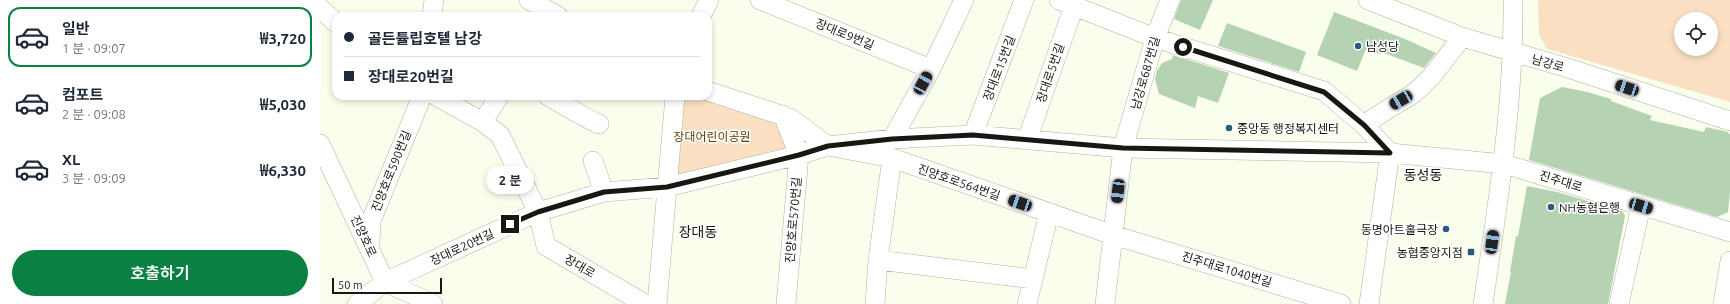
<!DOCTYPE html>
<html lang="ko">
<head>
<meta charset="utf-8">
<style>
	:root { --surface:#fff; --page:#f2f2f3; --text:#1f2937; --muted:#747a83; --line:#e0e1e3; --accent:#0b8043 }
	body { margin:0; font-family:Ubuntu,"Noto Sans KR",sans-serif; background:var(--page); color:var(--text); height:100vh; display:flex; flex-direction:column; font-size:15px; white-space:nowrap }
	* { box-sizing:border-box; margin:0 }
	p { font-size:13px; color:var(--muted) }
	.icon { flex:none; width:22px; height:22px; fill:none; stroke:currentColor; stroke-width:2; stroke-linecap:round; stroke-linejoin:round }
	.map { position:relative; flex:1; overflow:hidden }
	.sheet { display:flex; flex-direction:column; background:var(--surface); width:320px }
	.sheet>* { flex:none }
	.top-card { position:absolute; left:12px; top:12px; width:380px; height:88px; border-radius:12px; box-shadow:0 2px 6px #0003; display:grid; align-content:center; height:88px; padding:0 12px; background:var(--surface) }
	.controls { position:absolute; left:1354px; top:12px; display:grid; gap:8px }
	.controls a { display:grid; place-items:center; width:44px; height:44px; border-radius:50%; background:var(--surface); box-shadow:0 2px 6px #0003; font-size:20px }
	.scale { position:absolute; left:12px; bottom:10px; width:110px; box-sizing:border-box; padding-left:4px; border:2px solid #161811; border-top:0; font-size:11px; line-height:14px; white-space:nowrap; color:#161811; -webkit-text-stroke:3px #fff; paint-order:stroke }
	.end { position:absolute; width:18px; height:18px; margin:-9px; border:5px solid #161811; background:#fff; box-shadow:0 0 0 2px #fff }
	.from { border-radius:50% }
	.bubble { position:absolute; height:28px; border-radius:14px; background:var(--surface); box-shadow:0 2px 6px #0003; font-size:13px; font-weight:600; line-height:28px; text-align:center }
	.car { position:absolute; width:12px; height:24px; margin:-12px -6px; border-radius:5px; box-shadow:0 0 3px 1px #0007; background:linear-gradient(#222 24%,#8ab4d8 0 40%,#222 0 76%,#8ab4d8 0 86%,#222 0) }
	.top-card b { display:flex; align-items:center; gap:14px; height:38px; font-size:15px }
	.top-card b+b { border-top:1px solid var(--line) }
	.top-card i { width:10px; height:10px; background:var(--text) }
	ul { padding:7px 0 0; list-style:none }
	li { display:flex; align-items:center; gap:12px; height:60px; margin:0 8px 6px; padding:0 4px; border:2px solid transparent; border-radius:12px }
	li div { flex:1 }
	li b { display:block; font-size:15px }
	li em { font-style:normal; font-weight:600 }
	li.current { border-color:var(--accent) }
	li>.icon { width:36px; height:36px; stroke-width:1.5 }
	.button { display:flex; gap:8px; margin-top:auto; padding:8px 12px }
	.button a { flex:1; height:46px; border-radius:24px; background:var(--accent); color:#fff; font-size:16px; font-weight:600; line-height:46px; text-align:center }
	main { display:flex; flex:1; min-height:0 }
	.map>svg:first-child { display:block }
	.green { fill:#fadfc2; fill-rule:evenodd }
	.building { fill:#b5d2b3 }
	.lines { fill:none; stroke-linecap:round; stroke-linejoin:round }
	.minor-casing { stroke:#aeb3a1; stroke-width:20 }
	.minor { stroke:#fff; stroke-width:19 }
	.route { stroke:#161811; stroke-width:5 }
	.poi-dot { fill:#2c5a7a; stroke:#fff; stroke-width:1.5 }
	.labels { text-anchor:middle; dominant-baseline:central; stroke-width:3; stroke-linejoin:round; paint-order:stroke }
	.street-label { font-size:12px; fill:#161811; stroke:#fff }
	.poi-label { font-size:12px; fill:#161811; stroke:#fff; text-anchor:start }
	.park-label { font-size:12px; fill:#603b02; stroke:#fff }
	.quarter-label { font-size:14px; fill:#161811; stroke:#fff }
</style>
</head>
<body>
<main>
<section class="sheet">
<ul>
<li class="current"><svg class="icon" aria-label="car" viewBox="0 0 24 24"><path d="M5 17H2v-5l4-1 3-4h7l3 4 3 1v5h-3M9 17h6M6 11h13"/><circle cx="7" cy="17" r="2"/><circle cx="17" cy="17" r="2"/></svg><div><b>일반</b><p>1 분 · 09:07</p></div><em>₩3,720</em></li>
<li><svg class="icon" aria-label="car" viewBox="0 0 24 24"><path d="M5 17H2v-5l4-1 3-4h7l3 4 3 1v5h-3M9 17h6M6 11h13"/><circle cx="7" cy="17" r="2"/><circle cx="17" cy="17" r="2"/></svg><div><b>컴포트</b><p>2 분 · 09:08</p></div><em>₩5,030</em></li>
<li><svg class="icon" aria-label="car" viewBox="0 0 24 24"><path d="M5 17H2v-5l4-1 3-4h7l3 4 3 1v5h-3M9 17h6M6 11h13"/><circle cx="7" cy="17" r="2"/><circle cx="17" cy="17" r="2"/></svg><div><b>XL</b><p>3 분 · 09:09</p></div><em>₩6,330</em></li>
</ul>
<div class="button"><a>호출하기</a></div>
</section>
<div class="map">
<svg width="1410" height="304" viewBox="0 0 1410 304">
	<rect width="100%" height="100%" fill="#fafeec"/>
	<!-- green -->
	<path class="green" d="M 1218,0 L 1410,0 L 1410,102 L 1227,49 L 1219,35 ZM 1361,19 L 1391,19 L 1391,49 L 1361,49 Z
		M 355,96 L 388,96 L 463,115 L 479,155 L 347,187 Z"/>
	<!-- building -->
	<path class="building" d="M 861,0 L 893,0 L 880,30 L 854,19 Z
		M 1014,12 L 1085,39 L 1116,53 L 1104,68 L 1061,52 L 1060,54 L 1046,49 L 1037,71 L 997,55 Z
		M 907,23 L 986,52 L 979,72 L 898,46 Z
		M 853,55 L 909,73 L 898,103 L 878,96 L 875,108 L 839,94 L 835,79 L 837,71 L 842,63 L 852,59 Z
		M 1242,87 L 1267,92 L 1291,99 L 1291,101 L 1332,116 L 1330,120 L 1384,132 L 1386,127 L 1408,132 L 1410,135 L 1410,192 L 1408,212 L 1397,217 L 1209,160 L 1220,98 Z
		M 1207,186 L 1237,192 L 1302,211 L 1305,216 L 1288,304 L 1185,304 L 1191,272 L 1190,272 L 1196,236 L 1198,236 Z"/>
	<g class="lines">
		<defs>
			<path id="minor" d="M 209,0 L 238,16
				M 440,0 L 611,69
				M 739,0 L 835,38 L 1004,91 L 1044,125 L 1070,153
				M 1048,0 L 1142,37 L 1248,68 L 1410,121
				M 0,8 L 16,23
				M 112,16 L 114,0
				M 381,16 L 389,0
				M 388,91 L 470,118 L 508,146 L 572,158 L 793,235 L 1021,304
				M 116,96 L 163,122 L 180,135 L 218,212 L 226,246 L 325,304
				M 228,96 C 246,106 261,116 279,124
				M 463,115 L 479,155 L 466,304
				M 163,122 L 179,96
				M 1044,125 C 1059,114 1075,105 1091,95 C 1111,81 1127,56 1142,37
				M 653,135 L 704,0
				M 572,139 L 611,69 L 644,0
				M 707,140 L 754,6
				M 0,144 L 65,282 L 113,304
				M 273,161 L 284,192
				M 50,245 L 51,221 L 102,96
				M 558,260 L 713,279
				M 37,304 L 65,282 L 218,212 L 284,192 L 347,187 L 479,155 L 508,146 L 572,139 L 653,135 L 803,148 L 1070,153 L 1184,164 L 1410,232
				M 337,304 L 355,96
				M 555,304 L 558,260 L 572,158
				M 707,304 L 729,213
				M 785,304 L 803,148 L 835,38 L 850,0
				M 1049,304 L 1070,153
				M 1163,304 C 1178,203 1194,103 1193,0
				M 1299,304 L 1321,206
				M 1403,304 L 1410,261"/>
		</defs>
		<!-- minor casing -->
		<use href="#minor" class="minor-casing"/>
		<!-- minor -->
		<use href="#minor" class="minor"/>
	</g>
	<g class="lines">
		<!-- route -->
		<path class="route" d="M 190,224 L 218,212 L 284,192 L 347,187 L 479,155 L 508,146 L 572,139 L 653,135 L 803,148 L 1070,153 L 1044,125 L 1004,92 L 863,47"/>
	</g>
	<!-- markers -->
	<g class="poi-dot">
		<circle cx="1038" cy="46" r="4"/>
		<circle cx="909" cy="128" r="4"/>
		<circle cx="1231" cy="207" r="4"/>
		<circle cx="1126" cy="229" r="4"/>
		<rect x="1147" y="248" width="8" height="8" rx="2"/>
	</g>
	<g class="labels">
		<!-- street labels -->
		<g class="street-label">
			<text transform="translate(525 34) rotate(22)">장대로9번길</text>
			<text transform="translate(1228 63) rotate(16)">남강로</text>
			<text transform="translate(679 68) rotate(-69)">장대로15번길</text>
			<text transform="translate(730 73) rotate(-71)">장대로5번길</text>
			<text transform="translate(825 73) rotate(-74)">남강로687번길</text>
			<text transform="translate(71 171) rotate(-68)">진양호로590번길</text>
			<text transform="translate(1241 181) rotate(17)">진주대로</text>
			<text transform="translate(639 182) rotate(19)">진양호로564번길</text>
			<text transform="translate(473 220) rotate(-85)">진양호로570번길</text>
			<text transform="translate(44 236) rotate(65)">진양호로</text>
			<text transform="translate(142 247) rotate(-25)">장대로20번길</text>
			<text transform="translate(260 266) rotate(30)">장대로</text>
			<text transform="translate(907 269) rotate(17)">진주대로1040번길</text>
		</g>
		<!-- poi labels -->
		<g class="poi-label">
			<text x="1046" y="46">남성당</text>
			<text x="917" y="128">중앙동 행정복지센터</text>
			<text x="1239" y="207">NH농협은행</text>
			<text x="1118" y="229" text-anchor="end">동명아트홀극장</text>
			<text x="1143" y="252" text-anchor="end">농협중앙지점</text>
		</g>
		<!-- park labels -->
		<g class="park-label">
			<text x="392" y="136">장대어린이공원</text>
		</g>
		<!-- quarter labels -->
		<g class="quarter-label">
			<text x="1103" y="175">동성동</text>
			<text x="378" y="232">장대동</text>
		</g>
	</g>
</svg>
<div class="controls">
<a><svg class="icon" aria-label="locate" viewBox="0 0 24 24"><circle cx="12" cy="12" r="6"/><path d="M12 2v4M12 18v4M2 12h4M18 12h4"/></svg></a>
</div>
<div class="scale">50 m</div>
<i class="end from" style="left:863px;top:47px"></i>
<i class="end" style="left:190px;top:224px"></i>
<div class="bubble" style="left:166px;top:166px;width:48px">2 분</div>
<i class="car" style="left:603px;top:83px;rotate:29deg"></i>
<i class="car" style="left:1307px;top:88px;rotate:288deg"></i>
<i class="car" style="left:1081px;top:100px;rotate:240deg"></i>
<i class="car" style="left:798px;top:191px;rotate:187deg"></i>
<i class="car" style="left:700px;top:203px;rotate:289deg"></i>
<i class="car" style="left:1321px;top:206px;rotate:106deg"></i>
<i class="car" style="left:1172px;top:242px;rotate:8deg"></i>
<div class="top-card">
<b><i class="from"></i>골든튤립호텔 남강</b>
<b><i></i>장대로20번길</b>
</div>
</div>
</main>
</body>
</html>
